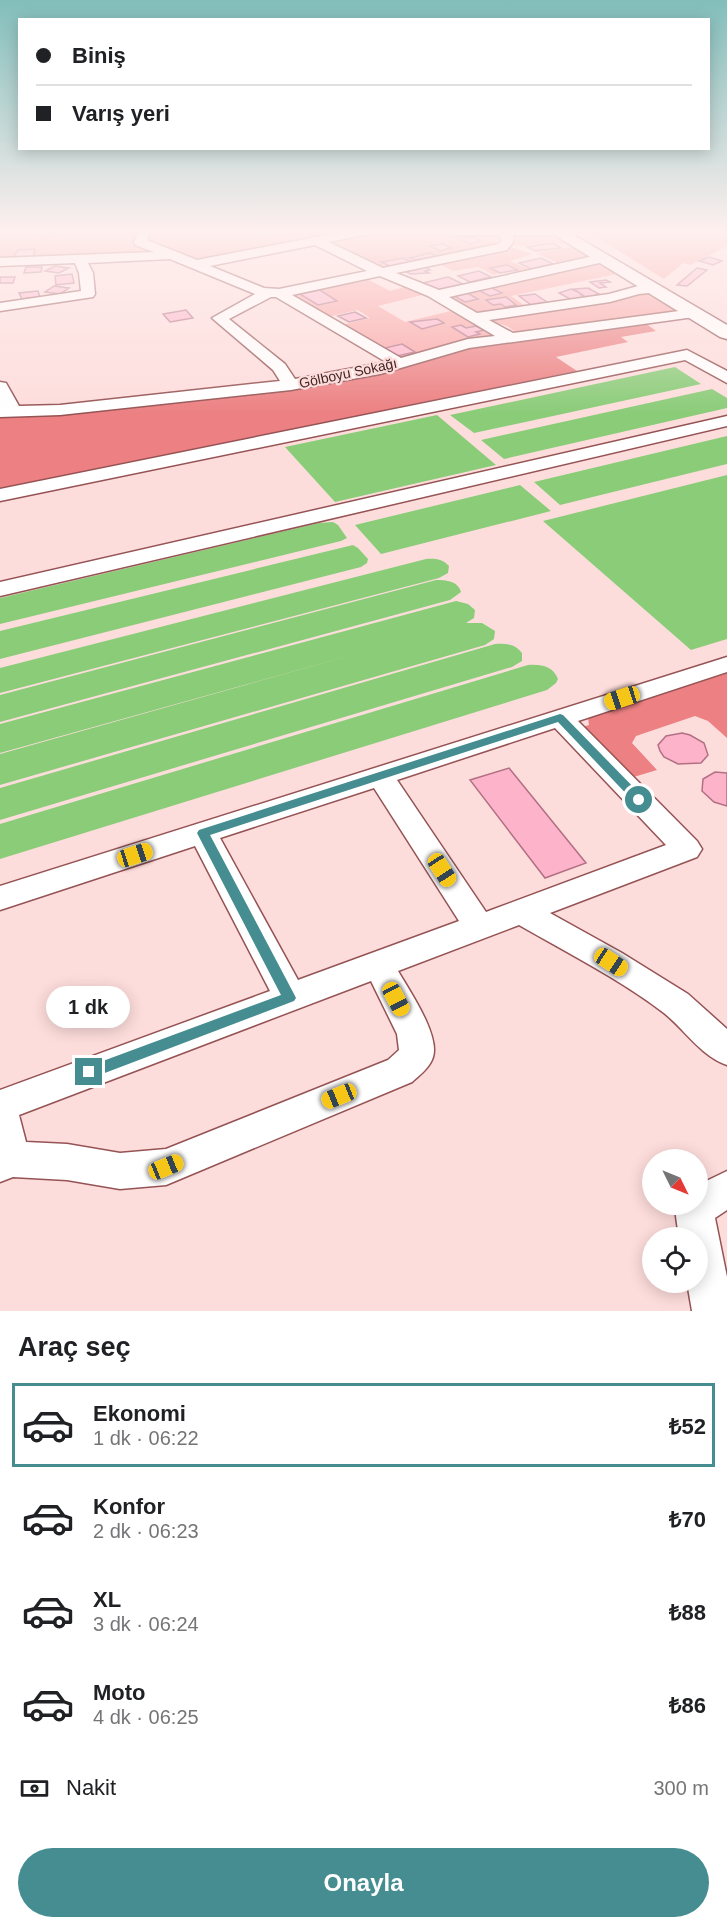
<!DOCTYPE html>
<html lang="tr">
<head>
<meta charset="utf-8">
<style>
	:root { --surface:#fff; --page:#f2f2f2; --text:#202124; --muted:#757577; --line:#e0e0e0; --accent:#458d90 }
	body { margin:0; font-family:Arial,sans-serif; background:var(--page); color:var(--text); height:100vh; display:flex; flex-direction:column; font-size:22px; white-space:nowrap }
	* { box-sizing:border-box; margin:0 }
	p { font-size:20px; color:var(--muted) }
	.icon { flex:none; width:33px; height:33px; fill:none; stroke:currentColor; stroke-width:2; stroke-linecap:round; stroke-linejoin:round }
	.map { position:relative; height:1311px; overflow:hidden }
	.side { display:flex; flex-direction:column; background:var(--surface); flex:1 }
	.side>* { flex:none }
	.banner { position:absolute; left:18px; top:18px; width:692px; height:132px; border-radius:0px; box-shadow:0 3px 15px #0003; display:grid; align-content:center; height:132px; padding:0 18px; background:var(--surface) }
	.needle { width:39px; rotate:133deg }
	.buttons { position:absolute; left:642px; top:1149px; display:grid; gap:12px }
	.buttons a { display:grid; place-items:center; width:66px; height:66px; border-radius:50%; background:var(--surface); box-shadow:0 3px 15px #0003; font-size:30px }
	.end { position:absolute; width:27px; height:27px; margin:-14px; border:8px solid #458d90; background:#fff; box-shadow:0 0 0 3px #fff }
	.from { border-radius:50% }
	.bubble { position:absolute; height:42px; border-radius:21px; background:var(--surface); box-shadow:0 3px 15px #0003; font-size:20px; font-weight:800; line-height:42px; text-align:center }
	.car { position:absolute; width:18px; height:36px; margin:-18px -9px; border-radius:8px; box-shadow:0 0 4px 2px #0007; background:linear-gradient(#f5c518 24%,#345 0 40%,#f5c518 0 76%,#345 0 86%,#f5c518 0) }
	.banner b { display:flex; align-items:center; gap:21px; height:57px; font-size:22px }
	.banner b+b { border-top:2px solid var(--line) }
	.banner i { width:15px; height:15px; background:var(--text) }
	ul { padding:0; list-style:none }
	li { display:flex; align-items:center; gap:18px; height:84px; margin:0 12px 9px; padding:0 6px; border:3px solid transparent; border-radius:0px }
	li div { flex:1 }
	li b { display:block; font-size:22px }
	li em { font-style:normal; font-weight:800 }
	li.current { border-color:var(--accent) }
	li>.icon { width:54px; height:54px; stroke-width:1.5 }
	h2 { padding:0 18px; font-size:27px; line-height:72px }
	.pay { display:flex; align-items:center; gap:15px; height:66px; padding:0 18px; font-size:22px }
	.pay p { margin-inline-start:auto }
	.cta { display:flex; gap:12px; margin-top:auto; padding:12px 18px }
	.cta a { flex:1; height:69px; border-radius:36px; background:var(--accent); color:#fff; font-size:24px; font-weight:800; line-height:69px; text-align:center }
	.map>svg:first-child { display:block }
	.green { fill:#f9a4a4 }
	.forest { fill:#ec8082 }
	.water { fill:#8acc78 }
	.building { fill:#fdb4ca; stroke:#b37085; stroke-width:1.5 }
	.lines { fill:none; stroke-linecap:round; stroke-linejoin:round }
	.minor-casing { stroke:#955354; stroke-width:3 }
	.major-casing { stroke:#955354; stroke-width:3 }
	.minor { fill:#fff; fill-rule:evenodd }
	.major { fill:#fff; fill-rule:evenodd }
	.route { fill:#458d90 }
	.labels { text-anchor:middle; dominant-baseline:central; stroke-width:4.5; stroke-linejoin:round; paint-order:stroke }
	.far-street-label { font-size:14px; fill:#432626; stroke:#fddddc }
</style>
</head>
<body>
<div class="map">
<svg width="727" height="1311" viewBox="0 0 727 1311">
	<rect width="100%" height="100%" fill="#fddddc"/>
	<!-- green -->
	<path class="green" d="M 0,231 L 139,231 L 135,236 L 135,243 L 139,247 L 154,253 L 0,261 Z
		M 151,231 L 261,231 L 264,234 L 260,235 L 264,238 L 294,231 L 355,231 L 197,263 L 148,241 L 145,235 Z
		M 373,231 L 431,231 L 499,237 L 493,245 L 381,269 L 324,240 Z
		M 603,231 L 724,231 L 727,235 L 727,246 L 691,265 L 683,263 L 664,279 L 590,233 Z
		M 550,234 L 566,243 L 558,244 L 554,242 L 522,246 L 508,244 L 511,235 Z
		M 507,246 L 533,254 L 510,261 L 530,270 L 517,273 L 512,271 L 516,269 L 507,265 L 491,268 L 500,273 L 494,275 L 478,267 L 453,271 L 434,261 Z
		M 573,247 L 590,258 L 560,264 L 536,253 Z
		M 595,261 L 617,274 L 511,296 L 528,308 L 482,315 L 445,295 Z
		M 365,278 L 390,291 L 408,286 L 426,294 L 378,306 L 405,322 L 455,310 L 497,334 L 396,358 L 342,325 L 370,318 L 358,310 L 327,317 L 289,296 L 291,294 Z
		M 639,292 L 648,292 L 680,311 L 519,334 L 507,326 L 486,320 Z"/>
	<!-- forest -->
	<path class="forest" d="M 644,322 L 656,331 L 621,337 L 628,342 L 556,357 L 577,371 L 0,490 L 0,417 L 290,389 L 471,347 Z
		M 727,673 L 727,738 L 708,721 L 695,716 L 636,736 L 632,743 L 657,770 L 627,779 L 579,728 L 589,725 L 588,718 Z"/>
	<!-- water -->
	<path class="water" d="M 675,367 L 701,384 L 474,433 L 450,415 Z
		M 712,389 L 727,398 L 727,408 L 504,459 L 481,440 Z
		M 437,415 L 496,465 L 335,502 L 285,447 Z
		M 727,436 L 727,464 L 560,505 L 534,482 Z
		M 727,475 L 727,639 L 691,650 L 543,521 Z
		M 520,485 L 551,511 L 381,554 L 355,525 Z
		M 333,522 L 338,525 L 347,538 L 341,541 L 0,624 L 0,598 L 319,523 Z
		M 353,545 L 358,548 L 368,559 L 367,563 L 361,567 L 0,659 L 0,631 Z
		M 426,559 C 434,558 443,559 449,566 L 448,573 L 439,578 L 0,693 L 0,668 Z
		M 436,580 C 446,580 458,581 461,592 L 450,600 L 0,722 L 0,695 Z
		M 456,601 L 468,604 L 475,610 L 474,618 L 466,623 L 482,623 L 495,631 L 494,639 L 485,645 L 0,785 L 0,754 L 366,651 L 0,753 L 0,724 Z
		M 495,644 C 506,643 515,644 522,653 L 522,661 L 512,667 L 0,820 L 0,788 Z
		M 528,665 C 541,664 553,666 558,679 L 556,683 L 547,690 L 0,859 L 0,824 Z"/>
	<!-- building -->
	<path class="building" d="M 51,231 L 57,237 L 43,239 L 37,233 Z
		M 471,236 L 481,241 L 470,244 L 459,239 Z
		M 553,243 L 561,248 L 535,251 L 527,247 Z
		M 444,244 L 451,248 L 440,251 L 430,246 Z
		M 35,249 L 33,257 L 13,258 L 18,250 Z
		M 430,253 L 436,256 L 415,260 L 410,258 Z
		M 709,257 L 722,261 L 713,265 L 699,261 Z
		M 403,258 L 411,262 L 390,266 L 381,262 Z
		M 541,258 L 553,264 L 531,269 L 519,263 Z
		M 507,265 L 517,270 L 500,273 L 490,268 Z
		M 55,266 L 69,268 L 59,273 L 45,271 Z
		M 26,267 L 42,267 L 41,272 L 24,273 Z
		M 425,267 L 430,270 L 425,271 L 429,273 L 411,274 L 406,272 Z
		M 697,268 L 707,270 L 687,286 L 677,285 Z
		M 479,271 L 491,277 L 470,282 L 458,276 Z
		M 72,274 L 74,283 L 56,285 L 55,276 Z
		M 0,277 L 15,277 L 13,283 L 0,283 Z
		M 448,277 L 463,284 L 437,290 L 423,283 Z
		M 606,280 L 610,282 L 600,283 L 606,287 L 599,288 L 590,282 Z
		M 54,286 L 69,288 L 60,294 L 45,292 Z
		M 490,287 L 502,293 L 490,296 L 478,290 Z
		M 588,288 L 599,294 L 587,298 L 574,289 Z
		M 571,289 L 578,292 L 585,298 L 570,299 L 559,293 Z
		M 320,290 L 337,301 L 318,305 L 300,294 Z
		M 38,291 L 40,297 L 22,299 L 19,293 Z
		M 467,293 L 478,299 L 465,302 L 454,296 Z
		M 535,294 L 547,302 L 531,305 L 519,296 Z
		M 506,297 L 516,305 L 505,307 L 501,304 L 493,305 L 486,300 Z
		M 186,310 L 193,318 L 170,322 L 163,314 Z
		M 355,312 L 366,318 L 349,322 L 338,316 Z
		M 437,319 L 444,323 L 422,329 L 410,322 Z
		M 461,325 L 466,328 L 476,326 L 484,330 L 476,332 L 480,334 L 468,337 L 452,327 Z
		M 402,344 L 415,352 L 397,356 L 385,348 Z
		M 682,733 L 690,735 L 704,743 L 708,755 L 701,763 L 678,764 L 664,757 L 660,751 L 658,745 L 666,736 Z
		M 509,768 L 586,863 L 545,878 L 470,780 Z
		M 715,772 L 727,773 L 727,806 L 714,802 L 702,791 L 703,779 Z"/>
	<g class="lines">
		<defs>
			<path id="minor" d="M 139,231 L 151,231 L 147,240 L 197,260 L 346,231 L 370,231 L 368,234 L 329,242 L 383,268 L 498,244 L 501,241 L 500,235 L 453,235 L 447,231 L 562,231 L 556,235 L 513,235 L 513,242 L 507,250 L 396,273 L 439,290 L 603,254 L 610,258 L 608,261 L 449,297 L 477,313 L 609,294 L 638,286 L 653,285 L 660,289 L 658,292 L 639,294 L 610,302 L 489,320 L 513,333 L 694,309 L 701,313 L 694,317 L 469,348 L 380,374 L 291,390 L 60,415 L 0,417 L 0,382 L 6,383 L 19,406 L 60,405 L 280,381 L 273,370 L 212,318 L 255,294 L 170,259 L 88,263 L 93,273 L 95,294 L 93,297 L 0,311 L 0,303 L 81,291 L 79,273 L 75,263 L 0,266 L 0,258 L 154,252 L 135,245 L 134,242 ZM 315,245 L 367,271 L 279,289 L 264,288 L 210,266 ZM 380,276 L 428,296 L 495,336 L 468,339 L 401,358 L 292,295 ZM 271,297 L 276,297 L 386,362 L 295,379 L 285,364 L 229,319 Z
				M 687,350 L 727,371 L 727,383 L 685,360 L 0,501 L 0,489 Z
				M 727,416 L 727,426 L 0,596 L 0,582 Z
				M 727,657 L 727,672 L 578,721 L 697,841 L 702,849 L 697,857 L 550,913 L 622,953 L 688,994 L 727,1029 L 727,1065 C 701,1056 685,1030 664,1013 C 619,979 568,953 519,925 L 398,971 C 409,990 440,1035 433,1057 C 430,1067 420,1075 412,1082 L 166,1185 L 120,1189 L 67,1180 L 13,1177 L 0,1182 L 0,1090 L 270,991 L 195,846 L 0,910 L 0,886 ZM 555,728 L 666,845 L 486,912 L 397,780 ZM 374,788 L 459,921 L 298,980 L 220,838 ZM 371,981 L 397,1034 L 399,1050 L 388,1060 L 166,1149 L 120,1153 L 67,1144 L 26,1142 L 19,1115 Z
				M 727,1171 L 727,1210 L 715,1218 L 727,1277 L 727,1311 L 692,1311 L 687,1282 L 698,1282 L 698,1238 L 679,1238 L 675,1209 L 676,1204 L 698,1204 L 698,1185 Z"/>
			<path id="major" d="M 548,231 L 567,231 L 727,325 L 727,339 L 720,337 Z"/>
		</defs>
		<!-- minor casing -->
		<use href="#minor" class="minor-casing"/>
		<!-- major casing -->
		<use href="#major" class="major-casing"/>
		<!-- minor -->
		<use href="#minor" class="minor"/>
		<!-- major -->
		<use href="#major" class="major"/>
	</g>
	<!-- sky -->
	<linearGradient id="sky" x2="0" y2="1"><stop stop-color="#82bebb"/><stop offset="0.56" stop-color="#fef0ef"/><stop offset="1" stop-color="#fef0ef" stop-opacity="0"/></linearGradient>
	<rect width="727" height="414" fill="url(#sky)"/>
	<!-- route -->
	<path class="route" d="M 560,714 L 563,715 L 643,797 L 643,803 L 635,803 L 558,722 L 210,835 L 294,994 L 296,998 L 294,1001 L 89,1079 L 84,1077 L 82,1072 L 84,1068 L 281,995 L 197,833 L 199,830 Z"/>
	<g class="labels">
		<!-- far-street labels -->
		<g class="far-street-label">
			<text transform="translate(348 373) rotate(-12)">Gölboyu Sokağı</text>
		</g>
	</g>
</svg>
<div class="buttons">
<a><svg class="needle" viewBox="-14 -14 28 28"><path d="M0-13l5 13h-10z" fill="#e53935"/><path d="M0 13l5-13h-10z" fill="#757577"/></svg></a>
<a><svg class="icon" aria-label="locate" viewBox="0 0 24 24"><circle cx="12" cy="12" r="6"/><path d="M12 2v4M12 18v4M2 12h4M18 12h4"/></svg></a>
</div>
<i class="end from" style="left:639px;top:800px"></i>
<i class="end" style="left:89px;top:1072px"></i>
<div class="bubble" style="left:46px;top:986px;width:84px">1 dk</div>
<i class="car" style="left:622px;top:698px;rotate:252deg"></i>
<i class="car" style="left:135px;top:855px;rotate:72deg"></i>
<i class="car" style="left:442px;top:870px;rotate:147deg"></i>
<i class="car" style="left:611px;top:962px;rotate:123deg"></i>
<i class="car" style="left:396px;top:999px;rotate:152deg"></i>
<i class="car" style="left:339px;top:1096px;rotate:248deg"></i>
<i class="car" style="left:166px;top:1167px;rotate:68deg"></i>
<div class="banner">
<b><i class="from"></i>Biniş</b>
<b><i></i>Varış yeri</b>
</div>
</div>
<section class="side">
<h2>Araç seç</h2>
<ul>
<li class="current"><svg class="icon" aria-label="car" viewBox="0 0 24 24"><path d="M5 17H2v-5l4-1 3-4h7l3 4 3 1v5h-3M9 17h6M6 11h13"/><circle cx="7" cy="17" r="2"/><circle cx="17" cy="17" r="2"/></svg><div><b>Ekonomi</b><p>1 dk · 06:22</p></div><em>₺52</em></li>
<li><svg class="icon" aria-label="car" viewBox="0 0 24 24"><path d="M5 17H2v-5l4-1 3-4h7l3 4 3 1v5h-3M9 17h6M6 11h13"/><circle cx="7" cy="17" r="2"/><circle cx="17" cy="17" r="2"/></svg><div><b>Konfor</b><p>2 dk · 06:23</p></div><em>₺70</em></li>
<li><svg class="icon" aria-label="car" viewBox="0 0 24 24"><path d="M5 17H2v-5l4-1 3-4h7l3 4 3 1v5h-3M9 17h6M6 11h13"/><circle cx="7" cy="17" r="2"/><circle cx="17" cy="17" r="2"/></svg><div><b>XL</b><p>3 dk · 06:24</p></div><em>₺88</em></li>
<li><svg class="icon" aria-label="car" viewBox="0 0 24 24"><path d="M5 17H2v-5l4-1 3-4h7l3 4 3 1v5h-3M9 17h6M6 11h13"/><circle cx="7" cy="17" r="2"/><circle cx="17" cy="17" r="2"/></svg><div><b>Moto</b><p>4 dk · 06:25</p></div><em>₺86</em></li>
</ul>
<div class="pay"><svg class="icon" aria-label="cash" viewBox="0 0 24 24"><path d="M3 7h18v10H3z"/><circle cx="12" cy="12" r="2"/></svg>Nakit<p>300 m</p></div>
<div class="cta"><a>Onayla</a></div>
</section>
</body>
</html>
